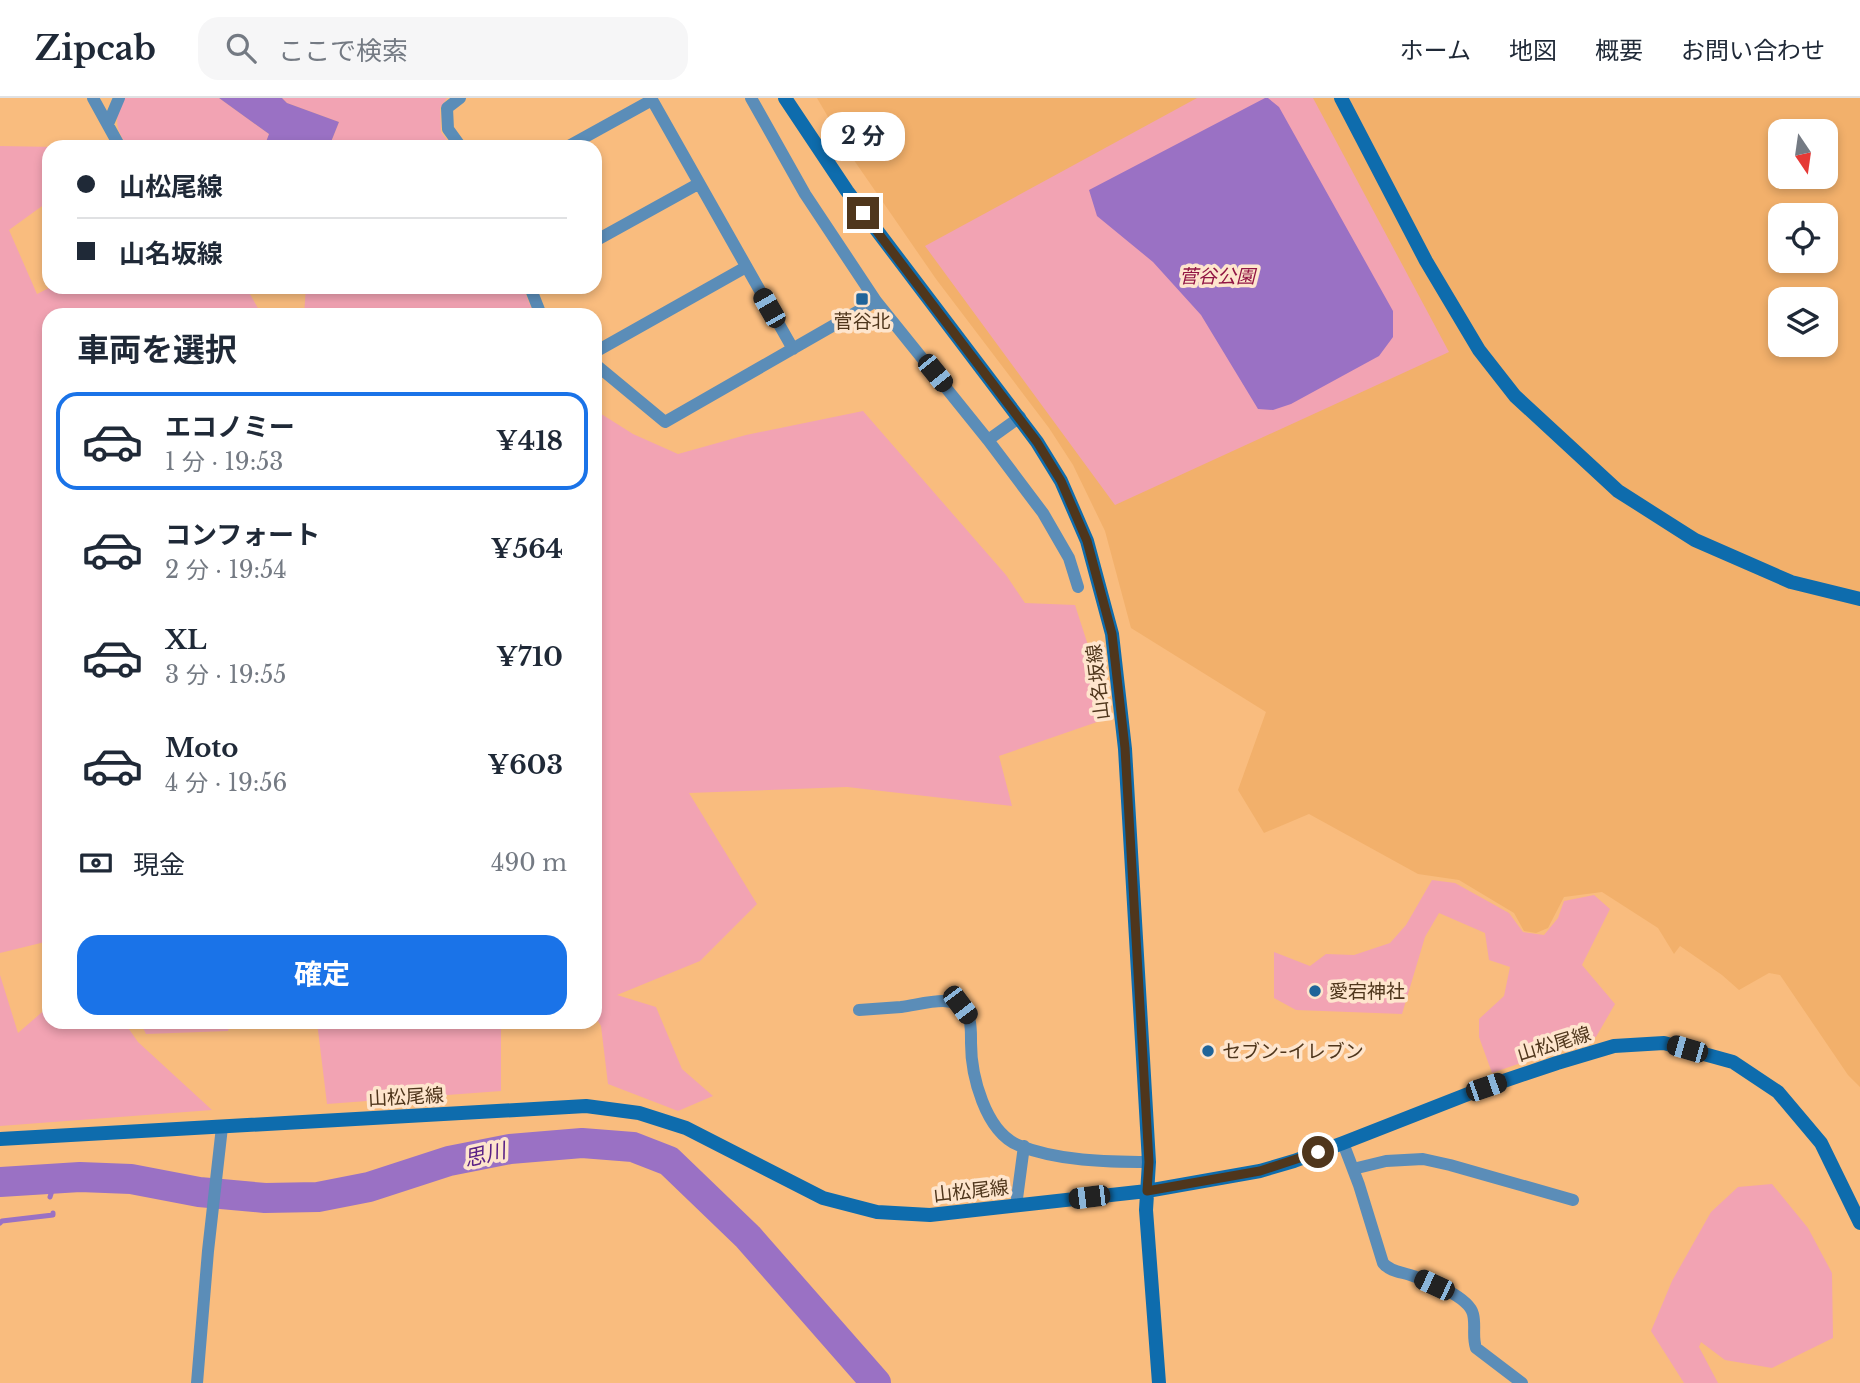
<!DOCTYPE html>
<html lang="ja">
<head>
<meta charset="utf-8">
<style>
	:root { --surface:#fff; --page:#f6f6f7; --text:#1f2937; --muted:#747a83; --line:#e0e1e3; --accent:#1a73e8 }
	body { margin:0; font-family:"Libre Baskerville","Noto Sans JP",serif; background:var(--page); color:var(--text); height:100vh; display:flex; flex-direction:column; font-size:26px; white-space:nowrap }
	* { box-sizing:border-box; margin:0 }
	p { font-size:23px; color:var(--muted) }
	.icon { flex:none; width:38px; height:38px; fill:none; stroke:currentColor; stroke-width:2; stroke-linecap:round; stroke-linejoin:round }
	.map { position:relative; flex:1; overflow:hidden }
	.drawer { position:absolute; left:42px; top:210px; width:560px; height:721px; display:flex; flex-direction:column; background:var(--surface); border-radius:21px; box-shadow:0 4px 10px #0003 }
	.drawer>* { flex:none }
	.top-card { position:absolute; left:42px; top:42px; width:560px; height:154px; border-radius:21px; box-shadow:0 4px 10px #0003; display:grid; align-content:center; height:154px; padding:0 35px; background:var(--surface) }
	.needle { width:46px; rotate:167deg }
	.fabs { position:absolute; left:1768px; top:21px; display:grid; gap:14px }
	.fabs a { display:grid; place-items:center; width:70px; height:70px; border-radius:14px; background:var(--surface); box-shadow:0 4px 10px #0003; font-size:35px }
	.end { position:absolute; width:32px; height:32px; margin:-16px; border:9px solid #4f361c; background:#fff; box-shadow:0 0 0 4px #fff }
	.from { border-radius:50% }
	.bubble { position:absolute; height:49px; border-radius:21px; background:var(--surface); box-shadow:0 4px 10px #0003; font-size:23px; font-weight:700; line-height:49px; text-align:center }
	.car { position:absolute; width:21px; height:42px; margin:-21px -10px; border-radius:9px; box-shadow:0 0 5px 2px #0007; background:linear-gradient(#222 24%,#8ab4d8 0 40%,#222 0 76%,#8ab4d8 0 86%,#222 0) }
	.top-card b { display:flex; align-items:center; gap:24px; height:66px; font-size:26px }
	.top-card b+b { border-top:2px solid var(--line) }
	.top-card i { width:18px; height:18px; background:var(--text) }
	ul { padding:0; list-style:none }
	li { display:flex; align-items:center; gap:21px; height:98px; margin:0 14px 10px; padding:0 21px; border:4px solid transparent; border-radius:21px }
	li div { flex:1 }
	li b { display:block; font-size:26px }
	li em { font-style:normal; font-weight:700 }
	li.on { border-color:var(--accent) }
	li>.icon { width:63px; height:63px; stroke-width:1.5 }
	h2 { padding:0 35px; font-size:32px; line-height:84px }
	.pay { display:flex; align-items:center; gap:18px; height:77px; padding:0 35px; font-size:26px }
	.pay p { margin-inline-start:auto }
	.button { display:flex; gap:14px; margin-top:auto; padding:14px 35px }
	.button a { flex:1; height:80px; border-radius:21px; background:var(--accent); color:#fff; font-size:28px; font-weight:700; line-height:80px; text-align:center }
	header { display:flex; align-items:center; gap:42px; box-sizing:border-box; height:98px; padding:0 35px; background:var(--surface); border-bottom:2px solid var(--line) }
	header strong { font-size:33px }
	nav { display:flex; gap:38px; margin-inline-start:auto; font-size:24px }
	.search { width:490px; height:63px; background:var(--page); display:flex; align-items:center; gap:18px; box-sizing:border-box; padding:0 24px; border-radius:21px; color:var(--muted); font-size:26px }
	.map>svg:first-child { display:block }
	.built { fill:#f2b06b; fill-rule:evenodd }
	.green { fill:#f2a3b3 }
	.water { fill:#9a71c4 }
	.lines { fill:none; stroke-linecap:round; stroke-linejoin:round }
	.stream { stroke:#9a71c4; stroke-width:5 }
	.river { stroke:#9a71c4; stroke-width:30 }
	.street { stroke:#5b8db8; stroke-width:12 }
	.secondary { stroke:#0e6cad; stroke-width:14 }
	.route { stroke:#4f361c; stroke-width:9 }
	.poi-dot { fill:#206499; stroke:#fee5cd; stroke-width:2.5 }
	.labels { text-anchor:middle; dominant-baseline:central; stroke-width:7; stroke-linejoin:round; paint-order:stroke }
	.park-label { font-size:19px; font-style:italic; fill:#911543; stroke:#fee5cd }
	.poi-label { font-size:19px; fill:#4f361c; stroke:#fee5cd; text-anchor:start }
	.street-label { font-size:19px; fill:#4f361c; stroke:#fee5cd }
	.water-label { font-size:21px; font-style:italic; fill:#5a2185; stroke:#fee5cd }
</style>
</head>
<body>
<header>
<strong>Zipcab</strong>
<div class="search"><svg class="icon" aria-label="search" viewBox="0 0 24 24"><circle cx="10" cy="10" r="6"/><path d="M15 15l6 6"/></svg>ここで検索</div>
<nav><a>ホーム</a><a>地図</a><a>概要</a><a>お問い合わせ</a></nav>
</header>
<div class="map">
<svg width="1860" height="1285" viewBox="0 0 1860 1285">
	<rect width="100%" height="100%" fill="#f9bc7e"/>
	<!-- built -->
	<path class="built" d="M 817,0 L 1860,0 L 1860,989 L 1848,977 L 1780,877 L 1769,875 L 1739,892 L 1722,877 L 1680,848 L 1674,856 L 1658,830 L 1602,794 L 1564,799 L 1548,830 L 1536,835 L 1524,833 L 1514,815 L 1459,782 L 1418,776 L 1309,716 L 1264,735 L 1238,692 L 1266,614 L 1131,530 L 1105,433 L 1073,367 L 1049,330 L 936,181 L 849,55 ZM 1780,33 L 1825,33 L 1825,79 L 1780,79 ZM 1780,117 L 1825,117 L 1825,163 L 1780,163 ZM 1780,201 L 1825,201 L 1825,247 L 1780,247 Z"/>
	<!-- green -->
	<path class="green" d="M 124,0 L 219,0 L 269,36 L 264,49 L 127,49 C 115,27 114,23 124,0 Z
		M 282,0 L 447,0 L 440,10 L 441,34 L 452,49 L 329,49 L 339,24 L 287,5 Z
		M 1197,0 L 1313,0 L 1449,254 L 1115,407 L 925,148 Z
		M 0,48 L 56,49 L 49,49 L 49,103 L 9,132 L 37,196 L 51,189 L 246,189 L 259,212 L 259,217 L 49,217 L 49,843 L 0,855 Z
		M 306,189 L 523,189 L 534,217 L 304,217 Z
		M 595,312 L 633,336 L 678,356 L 746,337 L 863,313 L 1006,477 L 1025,505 L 1075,507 L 1096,572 L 1100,623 L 999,658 L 1012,708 L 847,689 L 689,695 L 757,806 L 700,863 L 617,897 L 656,909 L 682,971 L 713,998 L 678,1013 L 608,986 L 601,928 L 595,918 Z
		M 1432,782 L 1455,785 L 1509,815 L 1523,834 L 1544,837 L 1558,820 L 1564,803 L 1594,797 L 1610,811 L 1582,867 L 1615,906 L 1596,939 L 1492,975 L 1479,939 L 1479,921 L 1504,898 L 1510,869 L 1489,862 L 1485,835 L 1439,815 L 1425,839 L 1402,916 L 1296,912 L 1274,900 L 1274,854 L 1310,868 L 1326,856 L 1354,857 L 1390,845 L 1406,827 Z
		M 0,877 L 18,935 L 49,908 L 49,924 L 124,924 L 138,944 L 212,1012 L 0,1028 Z
		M 140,924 L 231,924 L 228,933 L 146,936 Z
		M 317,924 L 501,924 L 501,993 L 327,1006 Z
		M 1772,1086 L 1808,1130 L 1832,1175 L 1833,1240 L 1772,1270 L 1725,1262 L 1701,1244 L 1699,1249 L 1718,1285 L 1684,1285 L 1651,1233 L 1672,1183 L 1711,1114 L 1738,1089 Z"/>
	<!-- water -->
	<path class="water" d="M 219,0 L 282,0 L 287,5 L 339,24 L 329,49 L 264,49 L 269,36 Z
		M 1265,0 L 1268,0 L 1279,9 L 1393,213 L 1393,239 L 1379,258 L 1291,306 L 1273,312 L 1258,311 L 1201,217 L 1153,164 L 1097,118 L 1089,92 Z"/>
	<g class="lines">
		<!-- stream -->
		<path class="stream" d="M 50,1099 L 56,1080
			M 0,1125 L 2,1123 L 53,1117 L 53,1115"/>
		<!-- river -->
		<path class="river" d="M 0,1084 L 80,1079 L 131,1081 L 199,1094 L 265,1100 L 318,1099 L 369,1089 L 449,1063 L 510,1051 L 582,1045 L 633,1049 L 669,1063 L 748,1139 L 876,1285"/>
		<!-- street -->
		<path class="street" d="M 93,0 L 120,49
			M 460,0 L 447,10 L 448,31 L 461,49
			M 651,0 L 793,251
			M 751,0 L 805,96 L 876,203 L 988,342 L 1020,319
			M 108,26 L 119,0
			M 567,49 L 652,2
			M 595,143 L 698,86
			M 530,189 L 541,217
			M 595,254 L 746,169
			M 595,266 L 665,324 L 876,203
			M 988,342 L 1043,415 L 1069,460 L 1078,489
			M 859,912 C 873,911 887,910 901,909 C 915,907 930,903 943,903 C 947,903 955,905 959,907 C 972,915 971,931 971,945 C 971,977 985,1033 1018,1047 C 1057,1063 1107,1064 1149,1064
			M 1343,1045 L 1359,1087 L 1383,1165 C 1390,1174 1403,1174 1413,1178 C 1429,1183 1469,1199 1473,1216 C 1476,1228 1472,1238 1476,1250 L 1522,1285
			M 1353,1071 L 1386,1063 L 1423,1061 L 1450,1067 L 1573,1102
			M 1016,1108 L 1024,1048
			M 197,1285 L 208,1153 L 222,1029"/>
		<!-- secondary -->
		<path class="secondary" d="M 785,0 L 847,93 L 1037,344 L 1061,383 L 1087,443 L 1112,536 L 1125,651 L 1149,1064 L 1146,1112 L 1159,1285
			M 1341,0 L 1426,163 L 1479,252 L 1515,298 L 1618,393 L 1695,442 L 1791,484 L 1860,501
			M 0,1041 L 586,1008 L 639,1015 L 686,1030 L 823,1100 L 877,1114 L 930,1117 L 1147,1093 L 1260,1073 L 1294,1063 L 1343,1045 L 1486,989 L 1557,965 L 1614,948 L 1664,945 L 1733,964 L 1778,994 L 1821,1045 L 1860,1125"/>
	</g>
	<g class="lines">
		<!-- route -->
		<path class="route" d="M 863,115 L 1037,344 L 1061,383 L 1087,443 L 1112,536 L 1125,650 L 1149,1064 L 1147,1093 L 1260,1073 L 1318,1054"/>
	</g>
	<!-- markers -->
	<g class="poi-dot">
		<rect x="855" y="194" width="14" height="14" rx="3.5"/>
		<circle cx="1315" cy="893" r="7"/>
		<circle cx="1208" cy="953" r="7"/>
	</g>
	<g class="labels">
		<!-- park labels -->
		<g class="park-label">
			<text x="1217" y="178">菅谷公園</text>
		</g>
		<!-- poi labels -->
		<g class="poi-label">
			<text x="862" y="223" text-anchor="middle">菅谷北</text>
			<text x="1329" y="893">愛宕神社</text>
			<text x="1222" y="953">セブン-イレブン</text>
		</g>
		<!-- street labels -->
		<g class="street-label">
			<text transform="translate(1098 584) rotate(-97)">山名坂線</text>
			<text transform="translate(1554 946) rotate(-17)">山松尾線</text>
			<text transform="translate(406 999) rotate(-3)">山松尾線</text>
			<text transform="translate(971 1093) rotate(-6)">山松尾線</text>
		</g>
		<!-- water labels -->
		<g class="water-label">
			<text transform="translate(485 1057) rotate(-13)">思川</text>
		</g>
	</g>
</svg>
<div class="fabs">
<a><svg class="needle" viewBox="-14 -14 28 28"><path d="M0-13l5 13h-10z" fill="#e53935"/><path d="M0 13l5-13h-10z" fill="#747a83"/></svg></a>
<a><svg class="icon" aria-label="locate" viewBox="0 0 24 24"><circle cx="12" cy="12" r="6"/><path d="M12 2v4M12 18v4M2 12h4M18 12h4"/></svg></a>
<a><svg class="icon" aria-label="layers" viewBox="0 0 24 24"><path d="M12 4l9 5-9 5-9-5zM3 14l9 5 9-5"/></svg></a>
</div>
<i class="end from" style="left:1318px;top:1054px"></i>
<i class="end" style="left:863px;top:115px"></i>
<div class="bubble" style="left:821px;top:14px;width:84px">2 分</div>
<i class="car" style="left:769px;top:210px;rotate:330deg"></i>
<i class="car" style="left:935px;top:275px;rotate:141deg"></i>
<i class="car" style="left:960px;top:907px;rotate:143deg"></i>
<i class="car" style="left:1687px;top:951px;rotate:286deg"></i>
<i class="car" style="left:1486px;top:989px;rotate:71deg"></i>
<i class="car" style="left:1089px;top:1099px;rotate:263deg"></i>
<i class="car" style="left:1434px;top:1187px;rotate:295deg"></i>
<div class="top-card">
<b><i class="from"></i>山松尾線</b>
<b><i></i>山名坂線</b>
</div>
<section class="drawer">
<h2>車両を選択</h2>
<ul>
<li class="on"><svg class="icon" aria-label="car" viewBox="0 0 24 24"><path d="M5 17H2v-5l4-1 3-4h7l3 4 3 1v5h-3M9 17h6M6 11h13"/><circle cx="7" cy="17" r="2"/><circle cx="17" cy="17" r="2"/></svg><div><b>エコノミー</b><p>1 分 · 19:53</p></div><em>¥418</em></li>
<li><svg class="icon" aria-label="car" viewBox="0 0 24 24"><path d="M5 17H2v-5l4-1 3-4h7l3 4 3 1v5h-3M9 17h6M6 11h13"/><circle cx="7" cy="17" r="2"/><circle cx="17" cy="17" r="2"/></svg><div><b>コンフォート</b><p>2 分 · 19:54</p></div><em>¥564</em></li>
<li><svg class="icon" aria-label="car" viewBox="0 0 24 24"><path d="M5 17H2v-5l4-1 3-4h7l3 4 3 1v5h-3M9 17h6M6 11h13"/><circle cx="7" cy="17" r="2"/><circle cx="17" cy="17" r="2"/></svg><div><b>XL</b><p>3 分 · 19:55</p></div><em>¥710</em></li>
<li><svg class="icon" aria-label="car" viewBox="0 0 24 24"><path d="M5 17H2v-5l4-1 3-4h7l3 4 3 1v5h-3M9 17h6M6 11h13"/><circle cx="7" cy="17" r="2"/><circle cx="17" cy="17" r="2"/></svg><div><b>Moto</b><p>4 分 · 19:56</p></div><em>¥603</em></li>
</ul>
<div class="pay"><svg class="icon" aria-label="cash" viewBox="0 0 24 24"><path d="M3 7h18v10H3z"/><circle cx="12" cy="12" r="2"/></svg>現金<p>490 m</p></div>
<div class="button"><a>確定</a></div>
</section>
</div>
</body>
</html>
